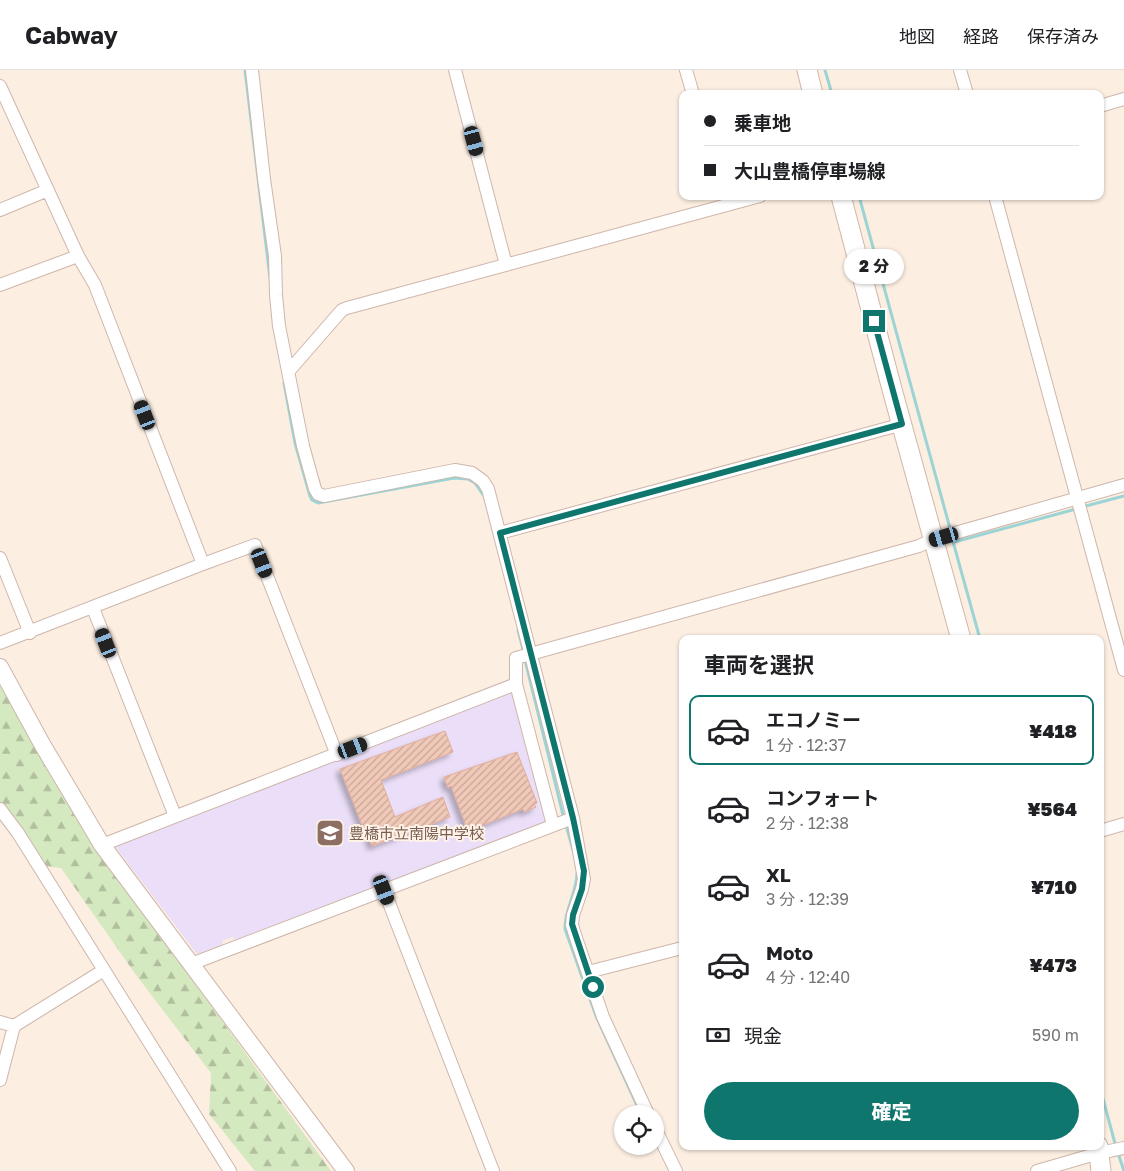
<!DOCTYPE html>
<html lang="ja">
<head>
<meta charset="utf-8">
<style>
	:root { --surface:#fff; --page:#f2f2f2; --text:#202124; --muted:#757577; --line:#e0e0e0; --accent:#0f766e }
	body { margin:0; font-family:"Golos Text","Noto Sans JP",sans-serif; background:var(--page); color:var(--text); height:100vh; display:flex; flex-direction:column; font-size:19px; white-space:nowrap }
	* { box-sizing:border-box; margin:0 }
	p { font-size:16px; color:var(--muted) }
	.icon { flex:none; width:28px; height:28px; fill:none; stroke:currentColor; stroke-width:2; stroke-linecap:round; stroke-linejoin:round }
	.map { position:relative; flex:1; overflow:hidden }
	.drawer { position:absolute; left:679px; top:565px; width:425px; height:515px; display:flex; flex-direction:column; background:var(--surface); border-radius:10px; box-shadow:0 1px 4px #0004 }
	.drawer>* { flex:none }
	.top-card { position:absolute; left:679px; top:20px; width:425px; height:110px; border-radius:10px; box-shadow:0 1px 4px #0004; display:grid; align-content:center; height:110px; padding:0 25px; background:var(--surface) }
	.fabs { position:absolute; left:614px; top:1035px; display:grid; gap:10px }
	.fabs a { display:grid; place-items:center; width:50px; height:50px; border-radius:50%; background:var(--surface); box-shadow:0 1px 4px #0004; font-size:25px }
	.end { position:absolute; width:22px; height:22px; margin:-11px; border:6px solid #0f766e; background:#fff; box-shadow:0 0 0 2px #fff }
	.from { border-radius:50% }
	.bubble { position:absolute; height:35px; border-radius:18px; background:var(--surface); box-shadow:0 1px 4px #0004; font-size:16px; font-weight:800; line-height:35px; text-align:center }
	.car { position:absolute; width:15px; height:30px; margin:-15px -8px; border-radius:6px; box-shadow:0 0 4px 1px #0007; background:linear-gradient(#222 24%,#8ab4d8 0 40%,#222 0 76%,#8ab4d8 0 86%,#222 0) }
	.top-card b { display:flex; align-items:center; gap:18px; height:48px; font-size:19px }
	.top-card b+b { border-top:1px solid var(--line) }
	.top-card i { width:12px; height:12px; background:var(--text) }
	ul { padding:0; list-style:none }
	li { display:flex; align-items:center; gap:15px; height:70px; margin:0 10px 8px; padding:0 15px; border:2px solid transparent; border-radius:10px }
	li div { flex:1 }
	li b { display:block; font-size:19px }
	li em { font-style:normal; font-weight:800 }
	li.selected { border-color:var(--accent) }
	li>.icon { width:45px; height:45px; stroke-width:1.5 }
	h2 { padding:0 25px; font-size:22px; line-height:60px }
	.pay { display:flex; align-items:center; gap:12px; height:55px; padding:0 25px; font-size:19px }
	.pay p { margin-inline-start:auto }
	.cta { display:flex; gap:10px; margin-top:auto; padding:10px 25px }
	.cta a { flex:1; height:58px; border-radius:30px; background:var(--accent); color:#fff; font-size:20px; font-weight:800; line-height:58px; text-align:center }
	header { display:flex; align-items:center; gap:30px; box-sizing:border-box; height:70px; padding:0 25px; background:var(--surface); border-bottom:1px solid var(--line) }
	header strong { font-size:24px }
	nav { display:flex; gap:28px; margin-inline-start:auto; font-size:18px }
	.map>svg:first-child { display:block }
	.education { fill:#ebdef8 }
	.forest { fill:url(#forest-firs) }
	.lines { fill:none; stroke-linecap:round; stroke-linejoin:round }
	.stream { stroke:#9cd4d6; stroke-width:3 }
	.building { fill:url(#building-hatch); stroke:#e3ad99; filter:url(#shadow) }
	.minor-casing { stroke:#ceb6ab; stroke-width:14 }
	.tertiary-casing { stroke:#ceb6ab; stroke-width:18 }
	.secondary-casing { stroke:#d1b6a8; stroke-width:21 }
	.minor { stroke:#fff; stroke-width:12 }
	.tertiary { stroke:#fff; stroke-width:16 }
	.secondary { stroke:#fff; stroke-width:19 }
	.route { stroke:#0f766e; stroke-width:6 }
	.labels { text-anchor:middle; dominant-baseline:central; stroke-width:4; stroke-linejoin:round; paint-order:stroke }
	.education-label { font-size:15px; fill:#785e54; stroke:#fff2e6; text-anchor:start }
</style>
</head>
<body>
<header>
<strong>Cabway</strong>
<nav><a>地図</a><a>経路</a><a>保存済み</a></nav>
</header>
<div class="map">
<svg width="1124" height="1101" viewBox="0 0 1124 1101">
	<defs>
		<pattern id="forest-firs" width="22" height="20" patternUnits="userSpaceOnUse" patternTransform="scale(1.25)"><rect width="22" height="20" fill="#d5e9c0"/><path d="M5 1l3.5 6h-7zM16 11l3.5 6h-7z" fill="#b1bf9e"/></pattern>
		<pattern id="building-hatch" width="6" height="6" patternUnits="userSpaceOnUse" patternTransform="scale(1.25)"><rect width="6" height="6" fill="#f1c9b9"/><path d="M-1 1l2-2M0 6l6-6M5 7l2-2" fill="none" stroke="#c8a698"/></pattern>
		<filter id="shadow"><feDropShadow dx="-4" dy="4" stdDeviation="2.5" flood-color="#0004"/></filter>
	</defs>
	<rect width="100%" height="100%" fill="#fceee1"/>
	<!-- education -->
	<path class="education" d="M 513,621 L 546,752 L 234,870 L 233,867 L 222,871 L 223,875 L 197,884 L 114,775 Z"/>
	<!-- forest -->
	<path class="forest" d="M 0,611 L 93,773 L 331,1101 L 255,1101 L 209,1044 L 211,1003 L 136,905 L 61,798 L 44,796 L 0,732 Z"/>
	<g class="lines">
		<!-- stream -->
		<path class="stream" d="M 245,0 L 270,208
			M 825,0 L 832,24
			M 859,126 L 951,462
			M 284,313 L 295,373 L 310,426 L 312,430 L 318,433 L 454,408 L 468,409 L 475,413 L 484,426
			M 1082,437 L 1124,426
			M 952,468 L 980,569
			M 954,472 L 1076,439
			M 518,560 L 524,583
			M 525,590 L 564,749
			M 566,755 L 573,780
			M 577,803 C 577,823 564,840 565,859 L 596,946 L 641,1044
			M 1100,1018 L 1116,1077
			M 1118,1083 L 1124,1101"/>
	</g>
	<!-- building -->
	<path class="building" d="M 445,661 L 453,682 L 381,710 L 395,747 L 443,727 L 450,747 L 372,776 L 366,759 L 364,760 L 340,699 Z
		M 517,682 L 537,733 L 534,734 L 536,737 L 524,742 L 523,739 L 468,761 L 451,716 L 448,718 L 444,707 Z"/>
	<g class="lines">
		<defs>
			<path id="minor" d="M 252,0 L 264,109 L 275,186 L 276,225 L 279,256 L 303,376 L 315,419 L 318,424 L 324,426 L 455,400 L 472,403 L 483,411 L 488,419 L 573,748 L 584,809 L 582,819 L 573,845 L 572,855 L 576,868 L 603,947 L 648,1044
				M 455,0 L 506,195
				M 686,0 L 693,24
				M 960,0 L 967,24
				M 0,16 L 78,186 L 95,215 L 203,494
				M 1100,36 L 1124,29
				M 995,126 L 1124,600
				M 0,140 L 48,120
				M 0,215 L 78,186
				M 288,302 L 342,240 L 347,238 L 760,126
				M 500,463 L 903,354
				M 0,488 L 30,563
				M 93,538 L 175,746
				M 0,573 L 203,494 L 255,475 L 337,685
				M 516,614 L 553,755
				M 0,739 L 18,763 L 230,1101
				M 1100,761 L 1124,754
				M 102,775 L 516,614 L 516,588 L 919,476 L 934,469 L 1124,415
				M 384,820 L 493,1101
				M 191,894 L 573,748
				M 588,902 L 682,878
				M 0,952 L 14,956
				M 0,1010 L 14,956 L 104,900
				M 655,1058 L 676,1101
				M 1037,1101 L 1099,1083 L 1124,1078"/>
			<path id="tertiary" d="M 0,597 L 42,674 L 102,775 L 346,1101"/>
			<path id="secondary" d="M 807,0 L 813,24
				M 841,126 L 893,323 L 961,569
				M 1098,1076 L 1101,1101"/>
		</defs>
		<!-- minor casing -->
		<use href="#minor" class="minor-casing"/>
		<!-- tertiary casing -->
		<use href="#tertiary" class="tertiary-casing"/>
		<!-- secondary casing -->
		<use href="#secondary" class="secondary-casing"/>
		<!-- minor -->
		<use href="#minor" class="minor"/>
		<!-- tertiary -->
		<use href="#tertiary" class="tertiary"/>
		<!-- secondary -->
		<use href="#secondary" class="secondary"/>
	</g>
	<g class="lines">
		<!-- route -->
		<path class="route" d="M 593,917 L 572,854 L 573,845 L 582,819 L 584,801 L 573,748 L 500,463 L 902,354 L 874,251"/>
	</g>
	<!-- icons -->
	<defs>
		<symbol id="school-square" viewBox="-11 -11 22 22"><rect x="-9" y="-9" width="18" height="18" rx="4" fill="#8d6e63" stroke="#fff2e6"/><path d="M0-5L7-2L0 1L-7-2ZM-4 1L0 2.5L4 1V4Q0 6-4 4Z" fill="#fff"/></symbol>
	</defs>
	<g fill-rule="evenodd">
		<use href="#school-square" x="314" y="747" width="32" height="32"/>
	</g>
	<g class="labels">
		<!-- education labels -->
		<g class="education-label">
			<text x="349" y="763">豊橋市立南陽中学校</text>
		</g>
	</g>
</svg>
<div class="fabs">
<a><svg class="icon" aria-label="locate" viewBox="0 0 24 24"><circle cx="12" cy="12" r="6"/><path d="M12 2v4M12 18v4M2 12h4M18 12h4"/></svg></a>
</div>
<i class="end from" style="left:593px;top:917px"></i>
<i class="end" style="left:874px;top:251px"></i>
<div class="bubble" style="left:844px;top:179px;width:60px">2 分</div>
<i class="car" style="left:474px;top:71px;rotate:165deg"></i>
<i class="car" style="left:145px;top:345px;rotate:339deg"></i>
<i class="car" style="left:944px;top:467px;rotate:254deg"></i>
<i class="car" style="left:262px;top:493px;rotate:159deg"></i>
<i class="car" style="left:106px;top:573px;rotate:339deg"></i>
<i class="car" style="left:353px;top:678px;rotate:69deg"></i>
<i class="car" style="left:384px;top:820px;rotate:159deg"></i>
<div class="top-card">
<b><i class="from"></i>乗車地</b>
<b><i></i>大山豊橋停車場線</b>
</div>
<section class="drawer">
<h2>車両を選択</h2>
<ul>
<li class="selected"><svg class="icon" aria-label="car" viewBox="0 0 24 24"><path d="M5 17H2v-5l4-1 3-4h7l3 4 3 1v5h-3M9 17h6M6 11h13"/><circle cx="7" cy="17" r="2"/><circle cx="17" cy="17" r="2"/></svg><div><b>エコノミー</b><p>1 分 · 12:37</p></div><em>¥418</em></li>
<li><svg class="icon" aria-label="car" viewBox="0 0 24 24"><path d="M5 17H2v-5l4-1 3-4h7l3 4 3 1v5h-3M9 17h6M6 11h13"/><circle cx="7" cy="17" r="2"/><circle cx="17" cy="17" r="2"/></svg><div><b>コンフォート</b><p>2 分 · 12:38</p></div><em>¥564</em></li>
<li><svg class="icon" aria-label="car" viewBox="0 0 24 24"><path d="M5 17H2v-5l4-1 3-4h7l3 4 3 1v5h-3M9 17h6M6 11h13"/><circle cx="7" cy="17" r="2"/><circle cx="17" cy="17" r="2"/></svg><div><b>XL</b><p>3 分 · 12:39</p></div><em>¥710</em></li>
<li><svg class="icon" aria-label="car" viewBox="0 0 24 24"><path d="M5 17H2v-5l4-1 3-4h7l3 4 3 1v5h-3M9 17h6M6 11h13"/><circle cx="7" cy="17" r="2"/><circle cx="17" cy="17" r="2"/></svg><div><b>Moto</b><p>4 分 · 12:40</p></div><em>¥473</em></li>
</ul>
<div class="pay"><svg class="icon" aria-label="cash" viewBox="0 0 24 24"><path d="M3 7h18v10H3z"/><circle cx="12" cy="12" r="2"/></svg>現金<p>590 m</p></div>
<div class="cta"><a>確定</a></div>
</section>
</div>
</body>
</html>
